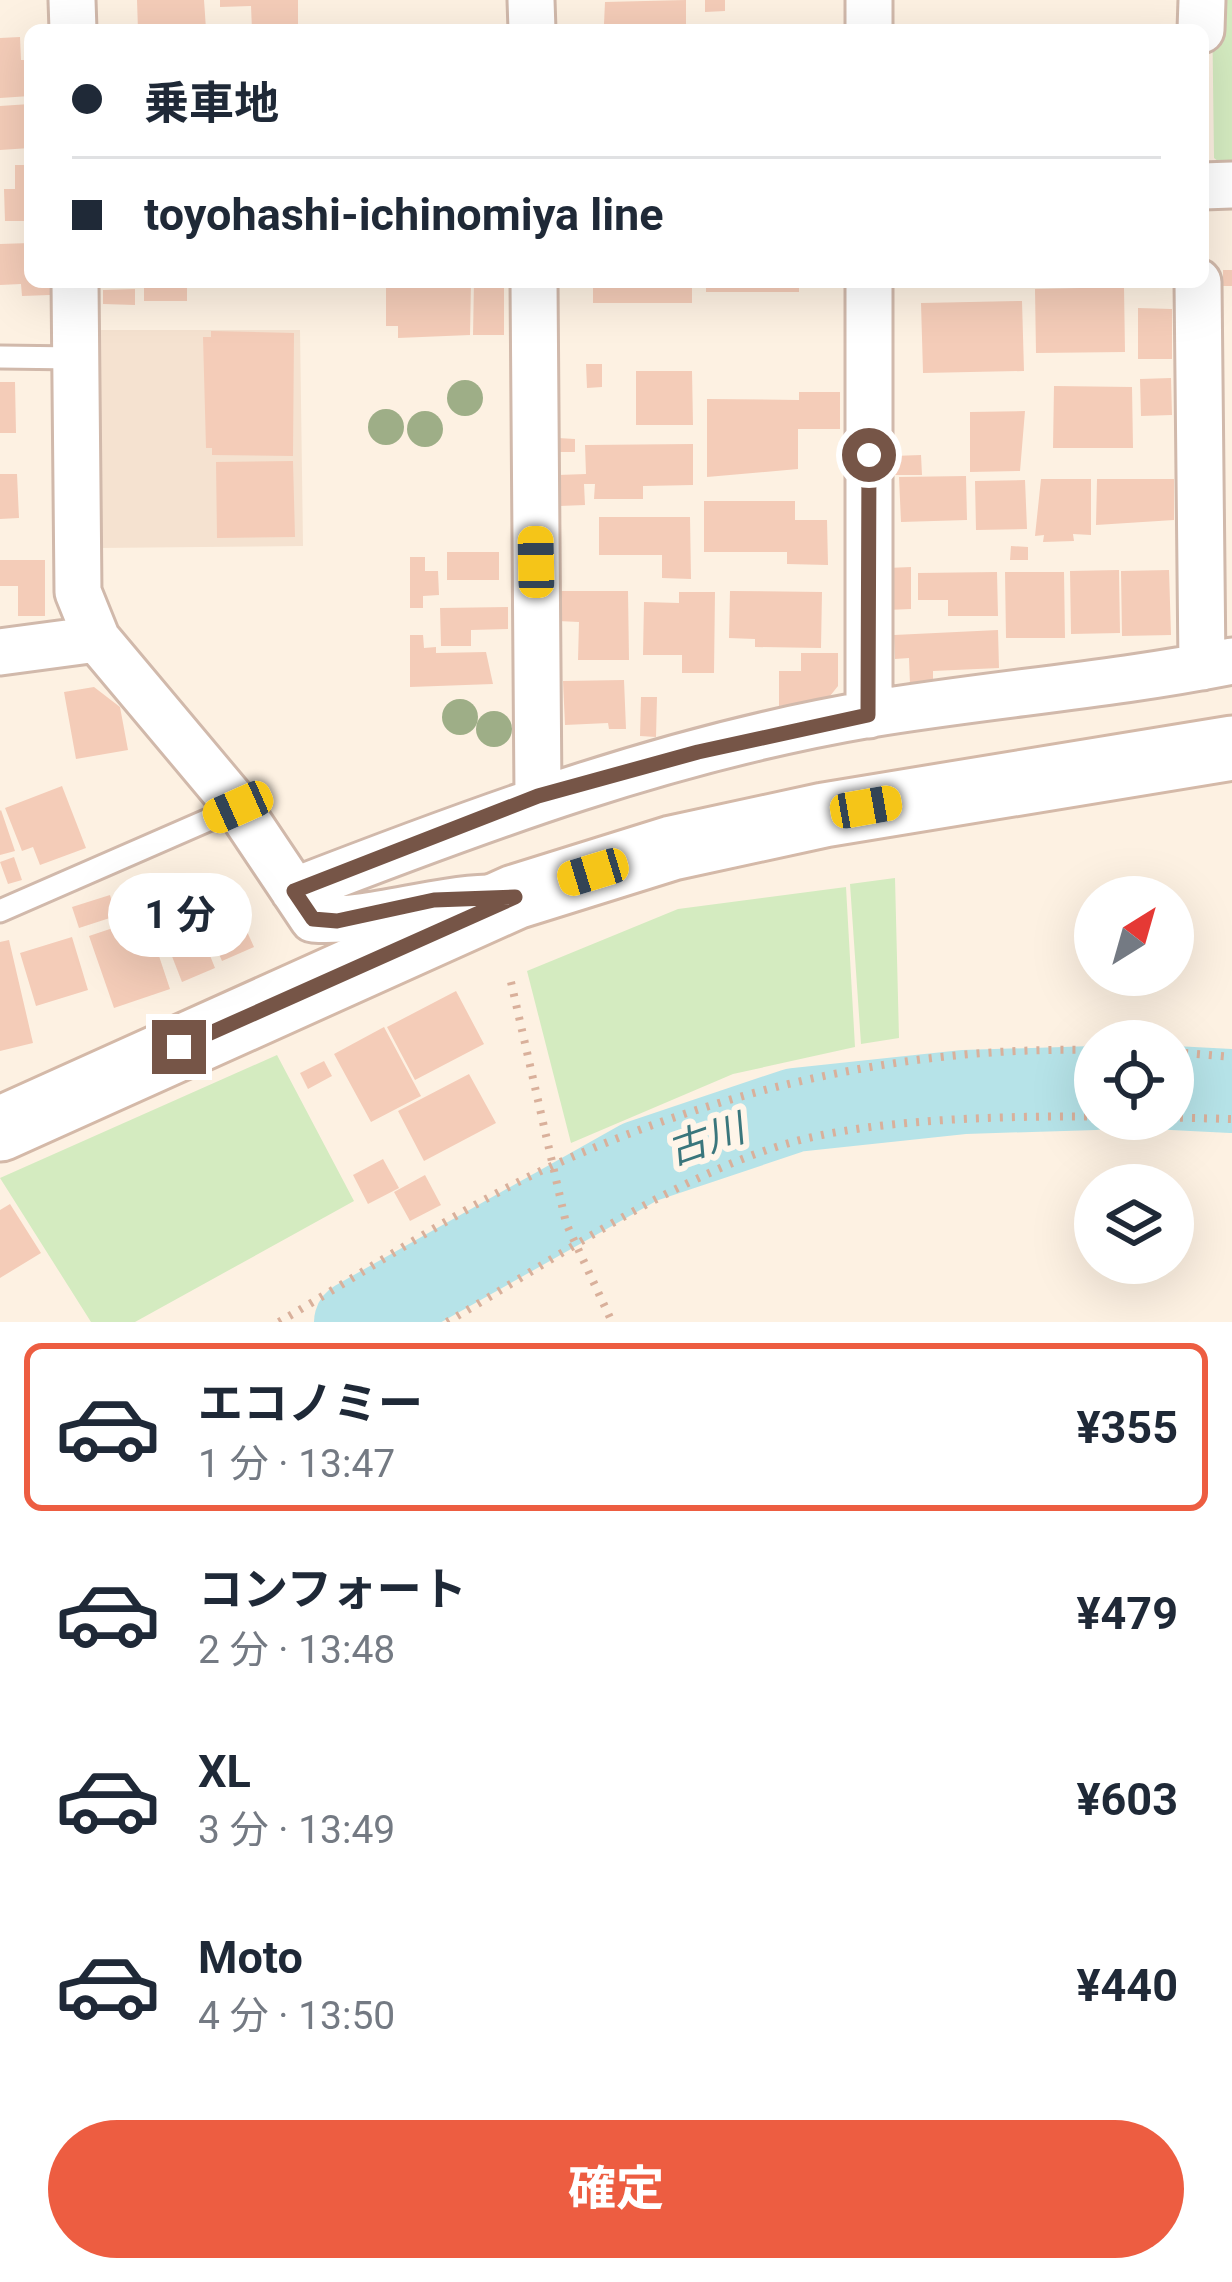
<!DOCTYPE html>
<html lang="ja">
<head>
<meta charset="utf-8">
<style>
	:root { --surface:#fff; --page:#f2f2f3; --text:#1f2937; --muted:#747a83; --line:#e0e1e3; --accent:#ed5d41 }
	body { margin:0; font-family:Roboto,"Noto Sans JP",sans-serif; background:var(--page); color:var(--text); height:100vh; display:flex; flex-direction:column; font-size:45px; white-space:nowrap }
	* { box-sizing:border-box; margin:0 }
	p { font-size:39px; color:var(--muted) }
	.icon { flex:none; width:66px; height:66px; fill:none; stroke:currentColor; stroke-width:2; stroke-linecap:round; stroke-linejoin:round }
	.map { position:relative; height:1322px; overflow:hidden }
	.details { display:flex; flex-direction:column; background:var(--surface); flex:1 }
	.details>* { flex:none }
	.hud { position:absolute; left:24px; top:24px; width:1185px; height:264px; border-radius:18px; box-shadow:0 12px 48px #0002; display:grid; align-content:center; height:264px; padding:0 48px; background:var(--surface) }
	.needle { width:78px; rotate:37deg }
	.fabs { position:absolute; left:1074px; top:876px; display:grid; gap:24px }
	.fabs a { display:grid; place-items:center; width:120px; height:120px; border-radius:50%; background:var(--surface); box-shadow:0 12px 48px #0002; font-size:60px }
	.end { position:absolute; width:54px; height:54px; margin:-27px; border:15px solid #765547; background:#fff; box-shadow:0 0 0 6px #fff }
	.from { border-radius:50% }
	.bubble { position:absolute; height:84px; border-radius:42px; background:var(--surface); box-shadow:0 12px 48px #0002; font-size:39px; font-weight:700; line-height:84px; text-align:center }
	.car { position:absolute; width:36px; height:72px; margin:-36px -18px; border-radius:15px; box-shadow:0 0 9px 3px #0007; background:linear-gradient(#f5c518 24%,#345 0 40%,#f5c518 0 76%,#345 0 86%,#f5c518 0) }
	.hud b { display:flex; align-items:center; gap:42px; height:114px; font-size:45px }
	.hud b+b { border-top:3px solid var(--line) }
	.hud i { width:30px; height:30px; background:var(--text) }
	ul { padding:21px 0 0; list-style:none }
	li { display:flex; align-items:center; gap:36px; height:168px; margin:0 24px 18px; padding:0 24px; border:6px solid transparent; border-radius:18px }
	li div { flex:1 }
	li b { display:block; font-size:45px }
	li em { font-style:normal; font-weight:700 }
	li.active { border-color:var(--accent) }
	li>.icon { width:108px; height:108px; stroke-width:1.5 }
	.primary-button { display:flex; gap:24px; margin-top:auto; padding:24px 48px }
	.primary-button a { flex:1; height:138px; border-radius:72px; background:var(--accent); color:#fff; font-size:48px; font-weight:700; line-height:138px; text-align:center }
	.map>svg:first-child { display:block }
	.residential { fill:#f5e2d0 }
	.green { fill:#d4ebc0 }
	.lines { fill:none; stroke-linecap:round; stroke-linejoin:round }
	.river { stroke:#b6e3e8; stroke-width:84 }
	.building { fill:#f4ccb8 }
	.service-casing { stroke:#d1b9ab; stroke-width:27 }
	.minor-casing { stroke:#d1b9ab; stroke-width:51 }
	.secondary-casing { stroke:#d4b9a8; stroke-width:69 }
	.path { stroke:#d9b09b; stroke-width:8; stroke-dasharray:3 9; stroke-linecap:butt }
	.service { stroke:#fff; stroke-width:21 }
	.minor { stroke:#fff; stroke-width:45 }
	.secondary { stroke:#fff; stroke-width:63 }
	.tree { fill:#9eae87 }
	.route { stroke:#765547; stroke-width:15 }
	.labels { text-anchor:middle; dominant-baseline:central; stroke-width:12; stroke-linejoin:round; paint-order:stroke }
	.water-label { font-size:39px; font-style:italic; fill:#3a767c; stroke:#fff5e9 }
</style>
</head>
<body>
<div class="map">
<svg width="1232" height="1322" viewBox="0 0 1232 1322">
	<rect width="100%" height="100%" fill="#fdf1e2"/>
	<!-- residential -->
	<path class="residential" d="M 101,330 L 300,330 L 303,546 L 98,548 Z"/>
	<!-- green -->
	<path class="green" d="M 1212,0 L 1232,0 L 1232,172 L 1214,158 Z
		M 895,878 L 899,1038 L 861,1044 L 850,884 Z
		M 846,887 L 855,1047 L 733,1074 L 571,1143 L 527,971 L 678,909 Z
		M 277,1055 L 354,1201 L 135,1322 L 91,1322 L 0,1178 Z"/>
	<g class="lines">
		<!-- river -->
		<path class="river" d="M 1173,1088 L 1232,1091
			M 356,1322 L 640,1162 L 795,1110 L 964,1092 L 1095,1088"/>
	</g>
	<!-- building -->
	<path class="building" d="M 137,0 L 204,0 L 206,29 L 138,30 Z
		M 220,0 L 298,0 L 298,30 L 252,30 L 251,6 L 220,7 Z
		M 686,0 L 686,30 L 604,24 L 605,2 Z
		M 705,0 L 725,0 L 725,11 L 705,12 Z
		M 20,37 L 21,60 L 30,60 L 30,96 L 0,98 L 0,38 Z
		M 30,104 L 30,148 L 0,150 L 0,106 Z
		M 15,165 L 30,165 L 30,221 L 5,221 L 4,189 L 15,189 Z
		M 30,243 L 30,282 L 50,282 L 50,295 L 22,296 L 21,284 L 0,285 L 0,244 Z
		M 1223,270 L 1232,270 L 1232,286 L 1223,286 Z
		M 144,282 L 187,282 L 187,301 L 144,301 Z
		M 386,282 L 471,282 L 470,335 L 398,338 L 398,326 L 386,326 Z
		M 474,282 L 504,282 L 504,335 L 473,335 Z
		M 600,282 L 692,282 L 692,303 L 593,303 L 593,285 Z
		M 706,282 L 799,282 L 799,292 L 706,292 Z
		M 1124,287 L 1125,352 L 1036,353 L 1035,289 Z
		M 135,289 L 135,305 L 103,304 L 103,290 Z
		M 1022,301 L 1024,371 L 923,373 L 921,303 Z
		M 1138,308 L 1172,309 L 1172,359 L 1138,359 Z
		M 211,331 L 294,333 L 293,456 L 212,455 L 212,448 L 206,448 L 203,337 L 211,337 Z
		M 586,364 L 602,364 L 602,387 L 587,388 Z
		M 636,371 L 692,371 L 693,425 L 636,425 Z
		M 1171,378 L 1172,415 L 1141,416 L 1140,379 Z
		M 0,382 L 15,382 L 16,433 L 0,433 Z
		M 1054,386 L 1132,387 L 1133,448 L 1053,448 Z
		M 799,392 L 840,392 L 840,429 L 798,429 L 798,469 L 707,477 L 707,399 L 799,400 Z
		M 1025,411 L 1020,471 L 970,472 L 970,412 Z
		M 558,438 L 575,439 L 575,452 L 558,452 Z
		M 693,444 L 693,485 L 643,486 L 643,499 L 594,499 L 595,484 L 584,484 L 585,505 L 559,506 L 558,475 L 586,474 L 585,445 Z
		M 921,455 L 922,475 L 894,475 L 893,456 Z
		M 293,461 L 295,537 L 217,538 L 216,462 Z
		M 0,474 L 17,474 L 19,518 L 0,519 Z
		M 966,476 L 967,520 L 901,522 L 899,477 Z
		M 1041,479 L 1091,479 L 1091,535 L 1073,534 L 1074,541 L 1043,542 L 1044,535 L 1035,536 Z
		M 1097,479 L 1174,479 L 1174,520 L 1096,525 Z
		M 1025,480 L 1027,529 L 976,530 L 975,481 Z
		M 704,501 L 795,501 L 795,520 L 827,520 L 828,565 L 787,564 L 787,552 L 704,552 Z
		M 599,517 L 690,517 L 691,579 L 662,578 L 662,555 L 599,555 Z
		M 1011,546 L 1028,547 L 1028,560 L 1010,560 Z
		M 447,552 L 499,552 L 499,580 L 447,580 Z
		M 410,557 L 425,557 L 425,571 L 438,571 L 439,595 L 423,596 L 423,608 L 410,608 Z
		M 0,560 L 45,560 L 45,616 L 18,616 L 18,586 L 0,586 Z
		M 911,567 L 911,609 L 887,610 L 887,568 Z
		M 1119,570 L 1120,633 L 1071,634 L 1070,571 Z
		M 1169,570 L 1171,635 L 1122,636 L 1121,571 Z
		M 997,572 L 998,616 L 948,616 L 948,600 L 918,600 L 918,573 Z
		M 1005,572 L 1064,572 L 1065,638 L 1006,638 Z
		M 558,591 L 628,591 L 629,660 L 578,660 L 579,622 L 558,621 Z
		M 730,591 L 822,592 L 821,648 L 755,647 L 755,639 L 729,638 Z
		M 679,592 L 715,592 L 714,673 L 682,673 L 682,655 L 643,655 L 644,602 L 679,603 Z
		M 508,607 L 508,629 L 471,630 L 471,646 L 441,646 L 440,608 Z
		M 998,630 L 999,668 L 933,671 L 933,684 L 910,684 L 909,658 L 895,659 L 894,635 Z
		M 410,635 L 423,635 L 424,648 L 436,647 L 436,653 L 486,652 L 493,684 L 410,687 Z
		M 801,653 L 838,653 L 838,686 L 826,701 L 779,706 L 779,671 L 801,671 Z
		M 624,680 L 626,729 L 609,729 L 608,723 L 565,725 L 563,681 Z
		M 94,687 L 120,707 L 128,750 L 76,759 L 64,692 Z
		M 641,697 L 657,697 L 656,737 L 640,736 Z
		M 62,786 L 86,848 L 40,865 L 33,847 L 22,851 L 5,808 Z
		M 1,810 L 15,851 L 0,855 L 0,811 Z
		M 14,857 L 22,880 L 8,884 L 0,862 Z
		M 110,895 L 116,916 L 79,928 L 72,907 Z
		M 240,916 L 254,947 L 222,961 L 208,929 Z
		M 146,917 L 170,989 L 114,1008 L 89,936 Z
		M 201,933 L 215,968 L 182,982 L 168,946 Z
		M 72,937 L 88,990 L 36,1006 L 20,953 Z
		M 9,940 L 33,1043 L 0,1051 L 0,942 Z
		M 456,991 L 484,1044 L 415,1080 L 387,1027 Z
		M 384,1027 L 421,1096 L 371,1122 L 334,1054 Z
		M 324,1061 L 332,1076 L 308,1089 L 300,1073 Z
		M 469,1074 L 496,1123 L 424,1161 L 398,1111 Z
		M 383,1159 L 399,1188 L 368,1204 L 353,1175 Z
		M 425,1175 L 441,1205 L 410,1221 L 394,1192 Z
		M 10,1204 L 41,1253 L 0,1278 L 0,1210 Z"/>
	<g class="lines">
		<defs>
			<path id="service" d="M 0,357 L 76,358
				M 0,911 L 238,807"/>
			<path id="minor" d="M 72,0 L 73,30
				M 531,0 L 532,30
				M 869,30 L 869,0
				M 1201,30 L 1202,0
				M 1203,186 L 1232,185
				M 75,282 L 78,592 L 97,639
				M 534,282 L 538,796
				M 1198,282 L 1202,667
				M 0,652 L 97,639 L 238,807 L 313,919 C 367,923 429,900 488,898
				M 869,715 L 869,282
				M 294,891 C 482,818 670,748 870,714 C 991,694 1112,685 1232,661"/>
			<path id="secondary" d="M 0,1129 L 515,897 L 672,848 L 824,815 L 1232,748"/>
		</defs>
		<!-- service casing -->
		<use href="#service" class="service-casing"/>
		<!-- minor casing -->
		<use href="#minor" class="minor-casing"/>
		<!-- secondary casing -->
		<use href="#secondary" class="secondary-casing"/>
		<!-- path -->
		<path class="path" d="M 511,982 L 566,1223 L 612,1322
			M 1173,1052 L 1232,1057
			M 279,1322 C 367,1271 464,1205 556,1164 C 726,1088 908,1046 1095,1050
			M 447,1322 C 558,1258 696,1160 822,1135 C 939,1111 1111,1116 1232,1119"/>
		<!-- service -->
		<use href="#service" class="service"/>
		<!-- minor -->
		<use href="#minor" class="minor"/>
		<!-- secondary -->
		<use href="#secondary" class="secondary"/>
	</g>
	<!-- trees -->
	<g class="tree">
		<circle cx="465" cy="398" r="18"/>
		<circle cx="386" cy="427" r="18"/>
		<circle cx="425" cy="429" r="18"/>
		<circle cx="460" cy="717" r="18"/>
		<circle cx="494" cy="729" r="18"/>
	</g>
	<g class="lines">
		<!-- route -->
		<path class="route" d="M 179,1047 L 515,897 L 434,900 L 337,921 L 313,919 L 294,891 L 538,796 L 698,752 L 868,715 L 869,455"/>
	</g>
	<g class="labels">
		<!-- water labels -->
		<g class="water-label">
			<text transform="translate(706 1140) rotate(-19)">古川</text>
		</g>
	</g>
</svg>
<div class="fabs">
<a><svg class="needle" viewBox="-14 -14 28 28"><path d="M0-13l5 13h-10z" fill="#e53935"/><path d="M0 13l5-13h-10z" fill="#747a83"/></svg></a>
<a><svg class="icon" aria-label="locate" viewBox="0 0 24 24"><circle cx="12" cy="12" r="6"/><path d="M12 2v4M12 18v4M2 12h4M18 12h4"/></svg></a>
<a><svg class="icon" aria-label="layers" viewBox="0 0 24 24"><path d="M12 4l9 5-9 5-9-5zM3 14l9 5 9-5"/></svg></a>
</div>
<i class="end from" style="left:869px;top:455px"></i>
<i class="end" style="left:179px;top:1047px"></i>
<div class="bubble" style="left:108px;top:873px;width:144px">1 分</div>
<i class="car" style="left:536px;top:562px;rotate:359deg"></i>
<i class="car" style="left:238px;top:807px;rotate:246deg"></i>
<i class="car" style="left:866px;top:807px;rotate:80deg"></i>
<i class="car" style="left:593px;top:872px;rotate:253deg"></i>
<div class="hud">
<b><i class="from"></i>乗車地</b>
<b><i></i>toyohashi-ichinomiya line</b>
</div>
</div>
<section class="details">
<ul>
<li class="active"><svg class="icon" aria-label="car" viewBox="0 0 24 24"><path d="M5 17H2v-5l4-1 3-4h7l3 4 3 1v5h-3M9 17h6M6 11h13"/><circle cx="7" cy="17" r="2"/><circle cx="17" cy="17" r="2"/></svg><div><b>エコノミー</b><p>1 分 · 13:47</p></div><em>¥355</em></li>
<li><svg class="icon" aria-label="car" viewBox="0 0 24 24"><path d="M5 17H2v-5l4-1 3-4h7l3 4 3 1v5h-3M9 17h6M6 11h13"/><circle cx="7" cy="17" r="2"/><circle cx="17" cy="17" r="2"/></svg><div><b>コンフォート</b><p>2 分 · 13:48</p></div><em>¥479</em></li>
<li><svg class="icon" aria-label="car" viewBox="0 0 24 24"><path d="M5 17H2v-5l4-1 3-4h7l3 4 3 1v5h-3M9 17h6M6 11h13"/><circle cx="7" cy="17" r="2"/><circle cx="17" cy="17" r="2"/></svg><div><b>XL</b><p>3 分 · 13:49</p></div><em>¥603</em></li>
<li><svg class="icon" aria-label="car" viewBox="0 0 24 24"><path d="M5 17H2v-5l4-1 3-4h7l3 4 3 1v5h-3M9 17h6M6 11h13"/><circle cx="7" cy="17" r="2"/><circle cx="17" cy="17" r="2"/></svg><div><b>Moto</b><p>4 分 · 13:50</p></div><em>¥440</em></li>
</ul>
<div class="primary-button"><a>確定</a></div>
</section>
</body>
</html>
